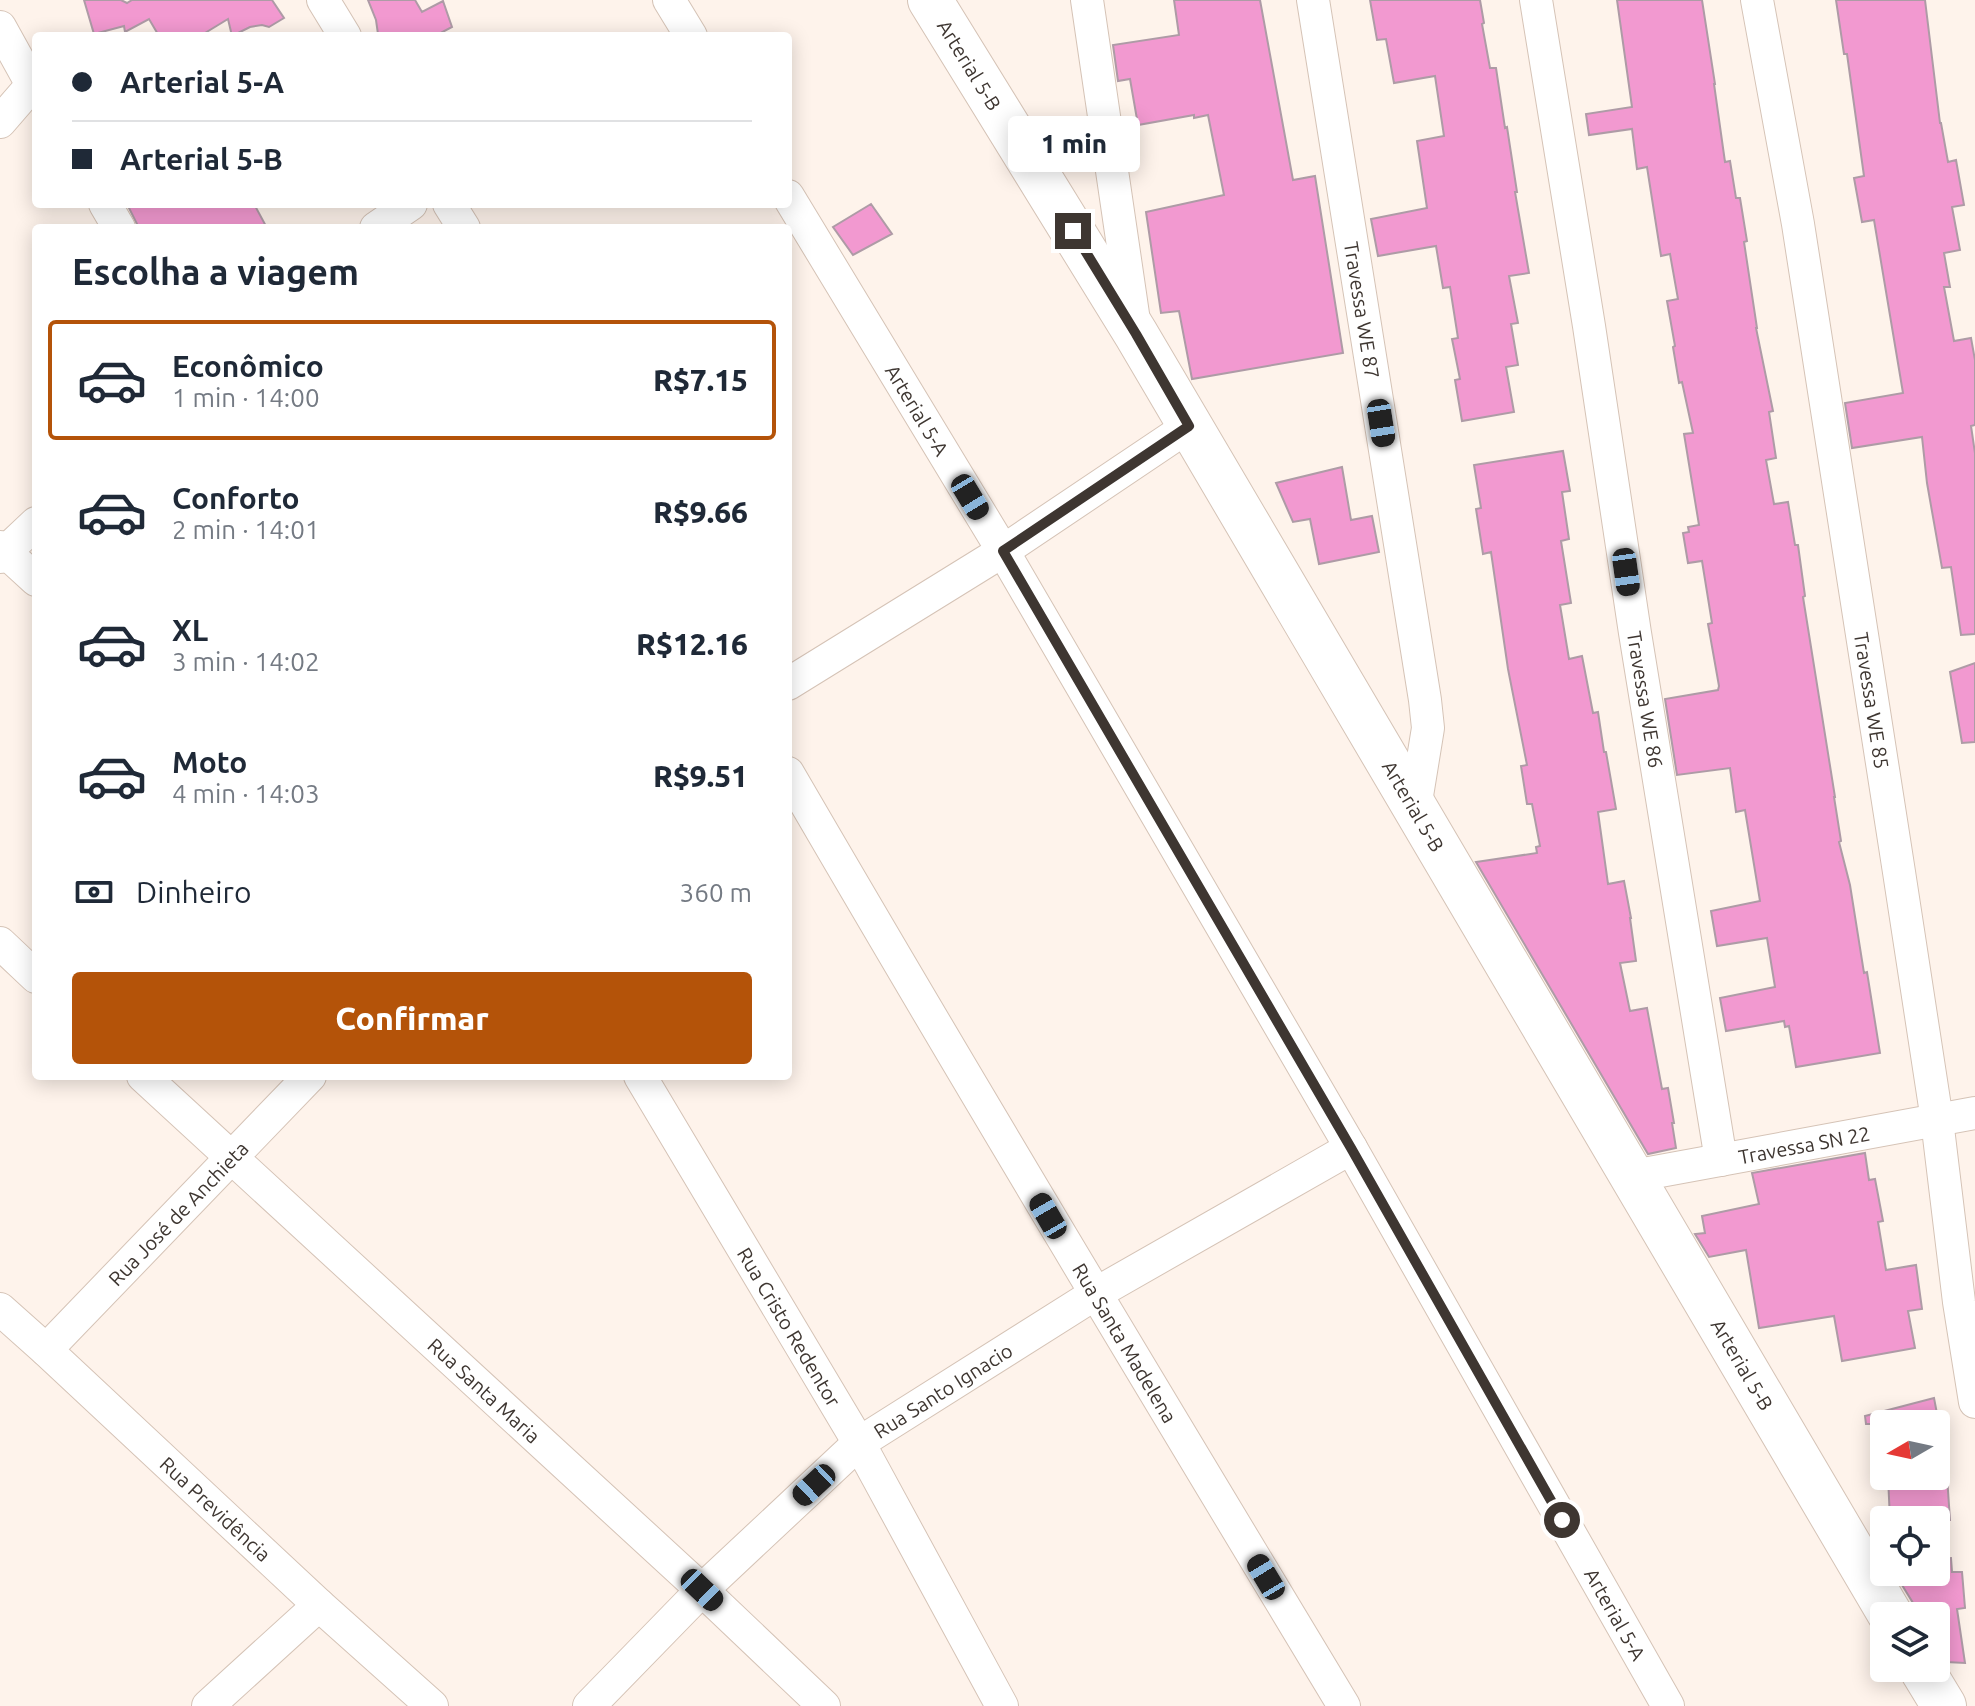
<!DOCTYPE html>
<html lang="pt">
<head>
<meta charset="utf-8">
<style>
	:root { --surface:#fff; --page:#f6f6f7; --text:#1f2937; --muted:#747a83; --line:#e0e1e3; --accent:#b45309 }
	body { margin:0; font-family:Ubuntu,sans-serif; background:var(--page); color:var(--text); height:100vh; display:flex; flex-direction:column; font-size:30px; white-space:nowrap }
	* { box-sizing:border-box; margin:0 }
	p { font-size:26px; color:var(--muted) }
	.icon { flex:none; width:44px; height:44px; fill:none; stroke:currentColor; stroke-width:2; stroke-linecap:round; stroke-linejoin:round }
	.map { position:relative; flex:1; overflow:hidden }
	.drawer { position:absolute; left:32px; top:224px; width:760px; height:856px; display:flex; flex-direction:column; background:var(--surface); border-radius:8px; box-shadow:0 4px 20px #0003 }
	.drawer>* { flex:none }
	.banner { position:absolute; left:32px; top:32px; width:760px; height:176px; border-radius:8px; box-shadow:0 4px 20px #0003; display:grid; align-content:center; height:176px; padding:0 40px; background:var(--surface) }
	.needle { width:52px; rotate:261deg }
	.fabs { position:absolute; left:1870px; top:1410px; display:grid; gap:16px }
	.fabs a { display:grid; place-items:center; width:80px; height:80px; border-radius:8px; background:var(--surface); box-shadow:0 4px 20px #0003; font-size:40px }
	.end { position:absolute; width:36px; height:36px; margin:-18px; border:10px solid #3e3631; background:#fff; box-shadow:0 0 0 4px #fff }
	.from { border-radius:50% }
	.bubble { position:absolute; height:56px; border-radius:8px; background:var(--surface); box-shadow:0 4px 20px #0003; font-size:26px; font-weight:800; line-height:56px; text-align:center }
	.car { position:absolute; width:24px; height:48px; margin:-24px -12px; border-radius:10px; box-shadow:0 0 6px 2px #0007; background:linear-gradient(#222 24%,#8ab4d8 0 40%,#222 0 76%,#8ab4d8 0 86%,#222 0) }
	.banner b { display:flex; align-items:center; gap:28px; height:76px; font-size:30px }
	.banner b+b { border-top:2px solid var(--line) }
	.banner i { width:20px; height:20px; background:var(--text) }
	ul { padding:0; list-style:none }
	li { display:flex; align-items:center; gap:24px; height:120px; margin:0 16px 12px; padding:0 24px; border:4px solid transparent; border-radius:8px }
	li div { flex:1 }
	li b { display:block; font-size:30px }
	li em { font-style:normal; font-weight:800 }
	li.current { border-color:var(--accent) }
	li>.icon { width:72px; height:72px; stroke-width:1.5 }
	h2 { padding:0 40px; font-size:36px; line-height:96px }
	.pay { display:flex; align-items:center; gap:20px; height:88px; padding:0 40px; font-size:30px }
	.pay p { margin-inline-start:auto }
	.button { display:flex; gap:16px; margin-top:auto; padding:16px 40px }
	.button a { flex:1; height:92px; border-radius:8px; background:var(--accent); color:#fff; font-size:32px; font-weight:800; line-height:92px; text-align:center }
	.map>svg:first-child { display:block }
	.building { fill:#f299d0; stroke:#ae9ba6; stroke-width:2 }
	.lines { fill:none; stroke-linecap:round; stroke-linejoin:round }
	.minor-casing { stroke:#d5c3b6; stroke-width:34 }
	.primary-casing { stroke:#d5c3b6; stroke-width:46 }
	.minor { stroke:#fff; stroke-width:32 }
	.primary { stroke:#fff; stroke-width:44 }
	.route { stroke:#3e3631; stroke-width:10 }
	.labels { text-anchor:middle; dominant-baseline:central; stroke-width:7; stroke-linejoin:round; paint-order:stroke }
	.street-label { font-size:20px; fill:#3e3631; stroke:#fef3eb }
</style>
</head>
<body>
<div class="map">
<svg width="1975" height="1706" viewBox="0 0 1975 1706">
	<rect width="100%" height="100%" fill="#fef3eb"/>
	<!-- building -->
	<path class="building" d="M 84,0 L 121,0 L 127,3 L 132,0 L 272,0 L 284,18 L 269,27 L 262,25 L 250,27 L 232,36 L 228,19 L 200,36 L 159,36 L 149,19 L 125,32 L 124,26 L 94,34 Z
		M 368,0 L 415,0 L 422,12 L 443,1 L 452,27 L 435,36 L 375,36 L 378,34 L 376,20 Z
		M 1174,0 L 1260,0 L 1293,180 L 1315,176 L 1343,353 L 1192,379 L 1179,311 L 1161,313 L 1146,212 L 1224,195 L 1208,115 L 1194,118 L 1194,115 L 1138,125 L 1130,79 L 1118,81 L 1113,45 L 1179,35 Z
		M 1370,0 L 1480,0 L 1484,23 L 1482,24 L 1490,68 L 1496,68 L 1505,128 L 1507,127 L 1517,192 L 1515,192 L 1529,273 L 1509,276 L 1518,323 L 1511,324 L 1518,365 L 1506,367 L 1514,412 L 1462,421 L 1455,380 L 1460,379 L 1452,339 L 1458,338 L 1450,287 L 1443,288 L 1436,246 L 1378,256 L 1371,219 L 1427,208 L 1417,141 L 1444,136 L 1435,76 L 1394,83 L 1386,39 L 1377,40 Z
		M 1617,0 L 1702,0 L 1715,84 L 1714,84 L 1725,162 L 1730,161 L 1736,198 L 1740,198 L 1747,241 L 1744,242 L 1757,328 L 1756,328 L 1773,411 L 1769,412 L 1776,458 L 1766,460 L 1774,504 L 1788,502 L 1795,545 L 1798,545 L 1805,596 L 1803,597 L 1835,797 L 1834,797 L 1841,841 L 1839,842 L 1850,885 L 1864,973 L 1867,972 L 1880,1053 L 1796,1067 L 1789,1026 L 1785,1027 L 1784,1021 L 1726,1031 L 1720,998 L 1775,987 L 1767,938 L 1717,946 L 1711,911 L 1760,901 L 1745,810 L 1736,812 L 1730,768 L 1677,775 L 1665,699 L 1718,690 L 1719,686 L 1708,624 L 1712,623 L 1702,561 L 1688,563 L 1683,533 L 1689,532 L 1688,527 L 1699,525 L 1684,434 L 1693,433 L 1682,382 L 1679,383 L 1673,347 L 1675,346 L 1667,301 L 1678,299 L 1670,254 L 1661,256 L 1647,167 L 1637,169 L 1632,129 L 1589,135 L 1586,114 L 1632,107 Z
		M 1836,0 L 1925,0 L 1940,123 L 1941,123 L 1948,162 L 1956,160 L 1964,205 L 1952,207 L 1960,250 L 1944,253 L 1950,287 L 1944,287 L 1954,341 L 1971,338 L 1975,360 L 1975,425 L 1971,426 L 1975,453 L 1975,634 L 1961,635 L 1951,567 L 1942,568 L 1927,483 L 1922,437 L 1852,448 L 1845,403 L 1903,393 L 1874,220 L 1862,222 L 1854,178 L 1864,176 L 1847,54 L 1844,54 Z
		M 127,204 L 254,204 L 267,228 L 139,228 Z
		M 871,204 L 892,234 L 853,255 L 833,227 Z
		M 1563,451 L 1570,491 L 1562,492 L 1569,539 L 1561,541 L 1571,603 L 1560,605 L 1569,659 L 1582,656 L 1593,713 L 1598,712 L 1604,752 L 1606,752 L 1616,809 L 1598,812 L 1608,884 L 1624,881 L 1631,918 L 1630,918 L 1636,961 L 1620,963 L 1630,1011 L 1647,1008 L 1662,1089 L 1668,1088 L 1674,1123 L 1672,1123 L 1676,1148 L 1648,1154 L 1476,862 L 1537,853 L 1536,847 L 1540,846 L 1532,804 L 1527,804 L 1521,766 L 1527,765 L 1508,669 L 1491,552 L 1483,554 L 1476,509 L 1481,508 L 1474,465 Z
		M 1342,467 L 1351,520 L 1372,516 L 1379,552 L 1319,564 L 1310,519 L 1293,522 L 1276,483 Z
		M 1975,663 L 1975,742 L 1962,743 L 1950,672 Z
		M 1865,1153 L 1869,1180 L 1875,1179 L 1883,1221 L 1878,1222 L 1886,1270 L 1916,1265 L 1922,1309 L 1908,1311 L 1915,1348 L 1842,1361 L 1834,1316 L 1759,1328 L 1746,1250 L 1709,1257 L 1695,1234 L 1705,1233 L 1702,1216 L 1759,1204 L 1752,1173 Z
		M 1934,1398 L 1939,1424 L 1866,1424 L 1865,1416 Z
		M 1888,1476 L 1947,1476 L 1950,1520 L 1890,1520 Z
		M 1951,1558 L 1952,1572 L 1962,1572 L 1965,1608 L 1957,1609 L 1965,1663 L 1946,1662 L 1936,1649 L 1936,1616 L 1916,1616 L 1913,1603 L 1894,1572 L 1936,1572 L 1936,1559 Z"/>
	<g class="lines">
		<defs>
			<g id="minor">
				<path d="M 323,0 L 345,36"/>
				<path d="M 669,0 L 691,36"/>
				<path d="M 1087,0 L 1134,321"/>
				<path id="s1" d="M 1313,0 L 1425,700 L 1428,728 L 1415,808"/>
				<path id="s2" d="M 1536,0 L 1589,326 L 1635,633 L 1721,1160"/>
				<path id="s3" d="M 1757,0 L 1798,224 L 1899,872 L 1937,1120 L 1959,1302 L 1975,1402"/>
				<path d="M 0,27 L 36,92"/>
				<path d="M 0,122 L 32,85"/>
				<path id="s4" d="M 788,196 L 1003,551 L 1351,1148 L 1668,1706"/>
				<path d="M 105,204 L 119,228"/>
				<path d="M 449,204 L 464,228"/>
				<path d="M 376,228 L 411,204"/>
				<path d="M 0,547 L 36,580"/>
				<path d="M 0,557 L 36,523"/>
				<path d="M 788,684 L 1003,551 L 1189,426"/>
				<path id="s5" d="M 788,773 C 970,1086 1157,1396 1344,1706"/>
				<path d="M 0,943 L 36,977"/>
				<path id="s6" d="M 143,1076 L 702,1590 L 824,1706"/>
				<path id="s7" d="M 640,1076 L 859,1443 L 1002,1706"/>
				<path id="s8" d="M 1633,1176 L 1975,1113"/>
				<path id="s9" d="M 0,1309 L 46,1350 L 319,1605 L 432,1706"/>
				<path id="s10" d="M 46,1350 L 310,1076"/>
				<path d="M 208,1706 L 319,1605"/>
				<path id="s11" d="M 589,1706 L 702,1590 L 859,1443 L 1095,1294 L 1351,1148"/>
			</g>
			<g id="primary">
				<path id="s12" d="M 930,0 L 1136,334 L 1891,1616"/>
				<path d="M 1921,1668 L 1944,1706"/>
			</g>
		</defs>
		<!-- minor casing -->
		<use href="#minor" class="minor-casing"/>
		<!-- primary casing -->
		<use href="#primary" class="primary-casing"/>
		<!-- minor -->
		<use href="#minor" class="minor"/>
		<!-- primary -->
		<use href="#primary" class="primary"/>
	</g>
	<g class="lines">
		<!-- route -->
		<path class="route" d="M 1073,231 L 1136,334 L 1189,426 L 1003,551 L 1351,1148 L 1562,1520"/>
	</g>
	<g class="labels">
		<!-- street labels -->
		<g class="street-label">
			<text stroke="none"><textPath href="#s12" startOffset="76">Arterial 5-B</textPath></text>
			<text stroke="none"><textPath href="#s1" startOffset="314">Travessa WE 87</textPath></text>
			<text stroke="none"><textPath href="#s4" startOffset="250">Arterial 5-A</textPath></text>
			<text stroke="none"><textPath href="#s2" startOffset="708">Travessa WE 86</textPath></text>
			<text stroke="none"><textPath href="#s3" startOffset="710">Travessa WE 85</textPath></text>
			<text stroke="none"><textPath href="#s12" startOffset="940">Arterial 5-B</textPath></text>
			<text stroke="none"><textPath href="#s8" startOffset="174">Travessa SN 22</textPath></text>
			<text stroke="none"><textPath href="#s10" startOffset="190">Rua José de Anchieta</textPath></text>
			<text stroke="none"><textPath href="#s7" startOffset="292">Rua Cristo Redentor</textPath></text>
			<text stroke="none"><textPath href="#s5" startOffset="662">Rua Santa Madelena</textPath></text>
			<text stroke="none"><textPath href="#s12" startOffset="1588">Arterial 5-B</textPath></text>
			<text stroke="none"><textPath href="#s6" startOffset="464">Rua Santa Maria</textPath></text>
			<text stroke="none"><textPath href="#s11" startOffset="476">Rua Santo Ignacio</textPath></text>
			<text stroke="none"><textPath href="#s9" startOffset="294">Rua Previdência</textPath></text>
			<text stroke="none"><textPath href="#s4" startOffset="1642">Arterial 5-A</textPath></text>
		</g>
	</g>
</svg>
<div class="fabs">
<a><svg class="needle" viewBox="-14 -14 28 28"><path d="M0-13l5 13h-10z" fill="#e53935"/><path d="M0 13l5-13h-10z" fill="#747a83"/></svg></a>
<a><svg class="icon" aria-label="locate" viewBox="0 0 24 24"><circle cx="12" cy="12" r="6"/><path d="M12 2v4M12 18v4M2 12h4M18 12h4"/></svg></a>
<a><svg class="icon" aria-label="layers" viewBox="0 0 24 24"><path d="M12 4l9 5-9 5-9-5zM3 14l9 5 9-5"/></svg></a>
</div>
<i class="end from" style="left:1562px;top:1520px"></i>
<i class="end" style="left:1073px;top:231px"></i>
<div class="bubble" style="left:1008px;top:116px;width:132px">1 min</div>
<i class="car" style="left:1381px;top:423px;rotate:171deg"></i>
<i class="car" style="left:970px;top:497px;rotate:149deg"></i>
<i class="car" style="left:1626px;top:572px;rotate:172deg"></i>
<i class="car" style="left:1048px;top:1216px;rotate:330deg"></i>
<i class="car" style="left:814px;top:1485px;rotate:227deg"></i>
<i class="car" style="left:1266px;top:1577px;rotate:329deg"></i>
<i class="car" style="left:702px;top:1590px;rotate:134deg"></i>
<div class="banner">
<b><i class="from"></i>Arterial 5-A</b>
<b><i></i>Arterial 5-B</b>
</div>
<section class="drawer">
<h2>Escolha a viagem</h2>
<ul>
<li class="current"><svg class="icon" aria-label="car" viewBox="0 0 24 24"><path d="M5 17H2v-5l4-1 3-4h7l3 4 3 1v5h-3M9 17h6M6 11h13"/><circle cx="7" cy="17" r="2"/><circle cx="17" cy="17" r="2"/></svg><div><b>Econômico</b><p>1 min · 14:00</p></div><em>R$7.15</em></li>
<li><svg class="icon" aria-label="car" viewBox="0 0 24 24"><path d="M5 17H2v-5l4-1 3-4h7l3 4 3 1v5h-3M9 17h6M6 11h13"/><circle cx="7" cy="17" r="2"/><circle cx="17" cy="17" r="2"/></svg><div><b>Conforto</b><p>2 min · 14:01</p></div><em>R$9.66</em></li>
<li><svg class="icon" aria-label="car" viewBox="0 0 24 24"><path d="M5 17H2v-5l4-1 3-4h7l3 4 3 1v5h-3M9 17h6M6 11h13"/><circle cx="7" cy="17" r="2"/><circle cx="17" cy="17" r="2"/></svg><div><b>XL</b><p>3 min · 14:02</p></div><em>R$12.16</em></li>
<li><svg class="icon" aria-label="car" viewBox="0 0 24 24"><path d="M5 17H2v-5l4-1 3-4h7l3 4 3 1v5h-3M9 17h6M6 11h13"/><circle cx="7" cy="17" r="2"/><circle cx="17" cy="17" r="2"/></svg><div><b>Moto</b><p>4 min · 14:03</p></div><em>R$9.51</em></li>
</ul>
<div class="pay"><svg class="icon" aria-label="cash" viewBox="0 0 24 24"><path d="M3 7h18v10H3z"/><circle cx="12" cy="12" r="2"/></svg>Dinheiro<p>360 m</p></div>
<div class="button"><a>Confirmar</a></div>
</section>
</div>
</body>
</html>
